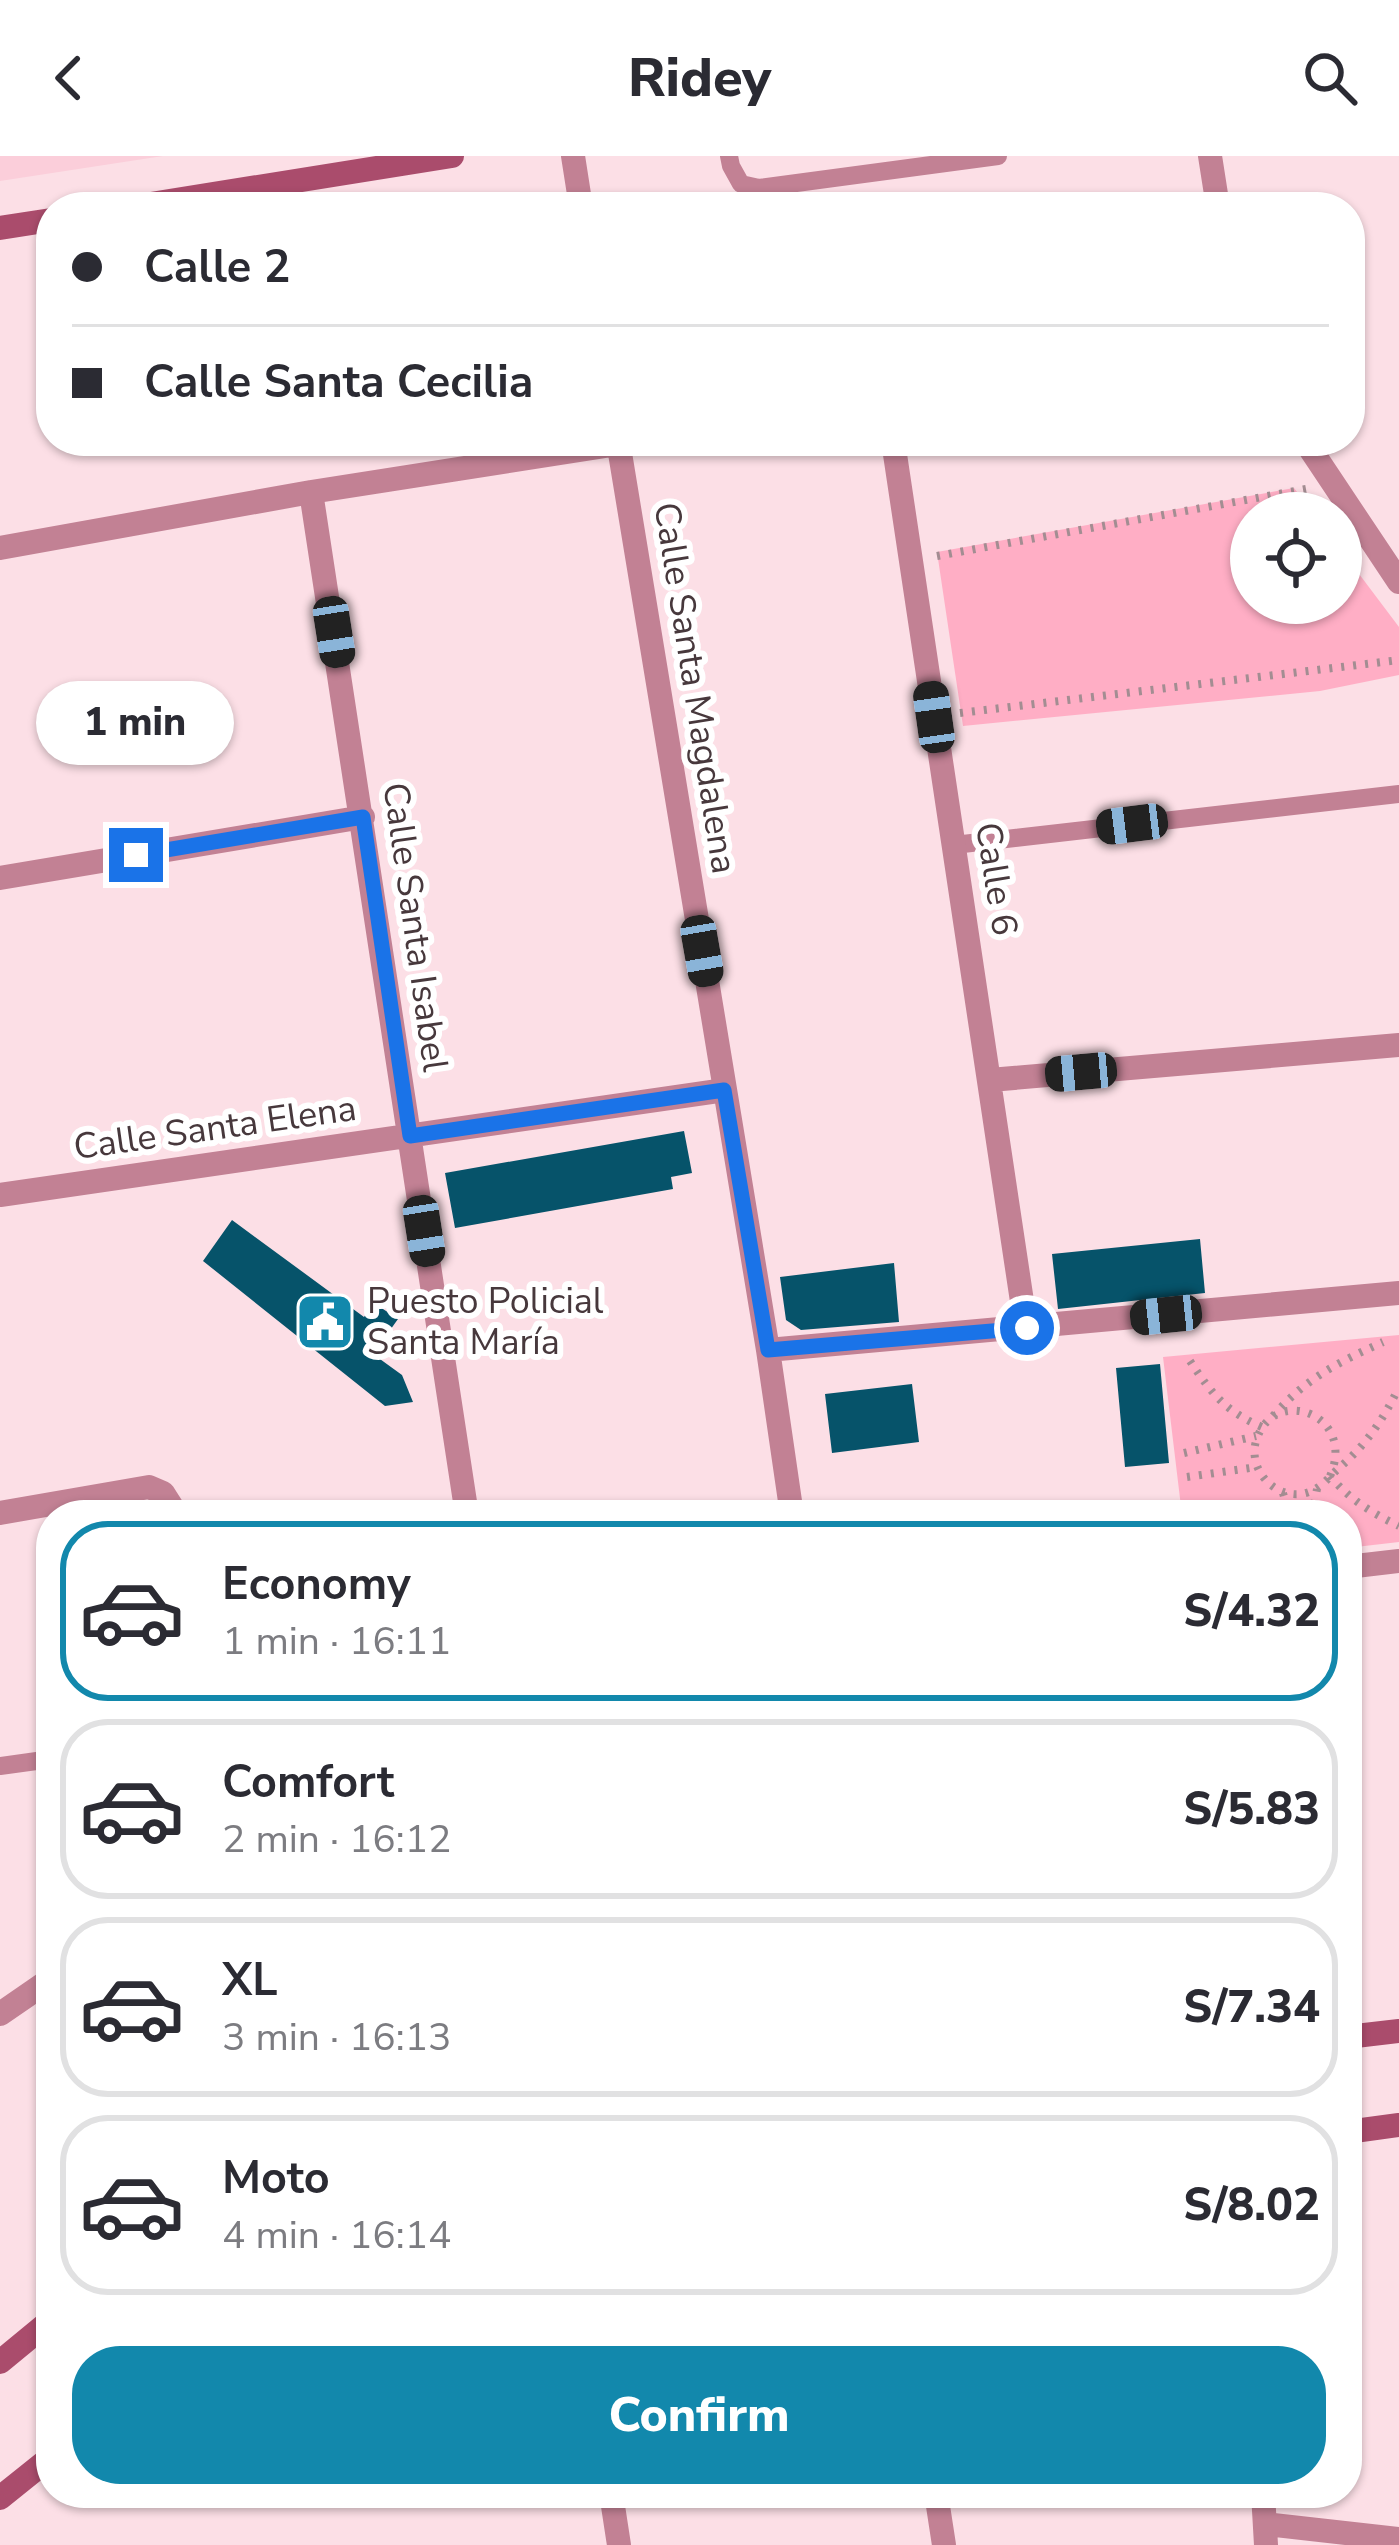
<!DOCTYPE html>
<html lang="en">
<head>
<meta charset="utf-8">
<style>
	:root { --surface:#fff; --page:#f2f2f3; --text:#2b2b33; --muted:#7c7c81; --line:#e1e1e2; --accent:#1288ac }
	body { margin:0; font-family:"Nunito Sans",sans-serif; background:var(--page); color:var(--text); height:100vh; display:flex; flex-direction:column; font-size:45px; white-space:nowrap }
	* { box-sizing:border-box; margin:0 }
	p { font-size:39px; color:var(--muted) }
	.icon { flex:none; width:66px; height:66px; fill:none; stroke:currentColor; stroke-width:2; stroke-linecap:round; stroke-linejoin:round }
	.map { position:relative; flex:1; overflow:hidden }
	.drawer { position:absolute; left:36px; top:1344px; width:1326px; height:1008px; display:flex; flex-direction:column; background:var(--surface); border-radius:48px; box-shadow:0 3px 9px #0004 }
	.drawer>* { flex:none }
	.hud { position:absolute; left:36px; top:36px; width:1329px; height:264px; border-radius:48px; box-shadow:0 3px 9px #0004; display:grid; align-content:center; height:264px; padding:0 36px; background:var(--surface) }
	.controls { position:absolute; left:1230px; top:336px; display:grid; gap:24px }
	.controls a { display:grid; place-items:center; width:132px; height:132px; border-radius:50%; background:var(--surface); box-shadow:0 3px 9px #0004; font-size:60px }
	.end { position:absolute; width:54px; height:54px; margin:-27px; border:15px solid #1a73e8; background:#fff; box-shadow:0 0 0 6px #fff }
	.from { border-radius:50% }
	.bubble { position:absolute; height:84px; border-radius:42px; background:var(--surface); box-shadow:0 3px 9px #0004; font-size:39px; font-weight:800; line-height:84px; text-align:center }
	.car { position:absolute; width:36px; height:72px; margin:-36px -18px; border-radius:15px; box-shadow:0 0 9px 3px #0007; background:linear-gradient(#222 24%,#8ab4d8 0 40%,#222 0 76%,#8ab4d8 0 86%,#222 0) }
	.hud b { display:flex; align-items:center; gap:42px; height:114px; font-size:45px }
	.hud b+b { border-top:3px solid var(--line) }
	.hud i { width:30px; height:30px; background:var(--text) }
	ul { padding:21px 0 0; list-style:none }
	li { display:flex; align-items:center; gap:36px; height:180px; margin:0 24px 18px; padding:0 12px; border:6px solid var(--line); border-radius:48px }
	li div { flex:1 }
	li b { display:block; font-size:45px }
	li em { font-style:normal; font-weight:800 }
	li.active { border-color:var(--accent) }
	li>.icon { width:108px; height:108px; stroke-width:1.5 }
	.primary-button { display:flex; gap:24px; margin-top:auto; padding:24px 36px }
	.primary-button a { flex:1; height:138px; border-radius:48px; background:var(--accent); color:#fff; font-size:48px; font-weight:800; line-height:138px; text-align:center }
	header { display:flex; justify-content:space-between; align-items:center; height:156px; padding:0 36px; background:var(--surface); font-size:54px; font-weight:800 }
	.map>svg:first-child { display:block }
	.built { fill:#fbceda }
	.green { fill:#ffaec5 }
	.building { fill:#06536a }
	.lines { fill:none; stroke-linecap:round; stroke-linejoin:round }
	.path { stroke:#a38d92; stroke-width:8; stroke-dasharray:3 9; stroke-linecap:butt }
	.lane { stroke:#c28194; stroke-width:18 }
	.street { stroke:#c28194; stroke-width:24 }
	.secondary { stroke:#aa4c6c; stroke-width:24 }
	.route { stroke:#1a73e8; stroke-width:15 }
	.labels { text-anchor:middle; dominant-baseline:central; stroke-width:12; stroke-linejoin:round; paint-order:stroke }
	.street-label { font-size:36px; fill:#47383c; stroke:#fff }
	.poi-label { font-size:36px; fill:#47383c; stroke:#fff; text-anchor:start }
</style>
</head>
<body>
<header><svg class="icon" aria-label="back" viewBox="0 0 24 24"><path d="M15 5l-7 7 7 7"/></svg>Ridey<svg class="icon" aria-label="search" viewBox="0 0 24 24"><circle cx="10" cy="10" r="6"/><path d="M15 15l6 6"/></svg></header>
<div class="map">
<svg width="1399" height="2389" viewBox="0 0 1399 2389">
	<rect width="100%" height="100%" fill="#fcdfe6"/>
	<!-- built -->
	<path class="built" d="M 0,0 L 163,0 L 0,25 Z"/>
	<!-- green -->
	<path class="green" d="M 1294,332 L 1313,357 L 1251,357 L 1251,447 L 1341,447 L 1341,394 L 1399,471 L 1399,519 L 1320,535 L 963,570 L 937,396 Z
		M 1399,1179 L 1399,1386 L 1347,1392 L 1347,1359 L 1182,1359 L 1163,1201 Z"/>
	<!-- building -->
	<path class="building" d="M 684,975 L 692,1017 L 671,1021 L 673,1033 L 455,1072 L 445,1017 Z
		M 232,1064 L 364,1161 L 374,1147 L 398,1163 L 373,1198 L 402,1219 L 413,1246 L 385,1250 L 203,1105 Z
		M 1200,1083 L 1205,1137 L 1058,1153 L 1052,1098 Z
		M 894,1107 L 899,1166 L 801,1174 L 786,1164 L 780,1121 Z
		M 1160,1208 L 1169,1307 L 1125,1311 L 1116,1212 Z
		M 912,1228 L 919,1286 L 832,1297 L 825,1238 Z"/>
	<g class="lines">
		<!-- path -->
		<path class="path" d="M 937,400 L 1306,333
			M 960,557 L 1399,504
			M 1190,1205 C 1212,1238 1225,1255 1262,1271
			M 1273,1260 C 1306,1222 1339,1206 1383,1186
			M 1184,1297 L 1256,1280
			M 1330,1320 C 1357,1259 1276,1229 1257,1282 C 1244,1317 1284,1353 1317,1332 C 1325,1327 1331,1319 1338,1313 C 1366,1289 1383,1264 1399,1231
			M 1330,1320 C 1350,1344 1372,1357 1399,1370
			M 1187,1321 L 1257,1311
			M 1283,1337 L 1289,1359
			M 1312,1359 L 1317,1333"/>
		<!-- lane -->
		<path class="lane" d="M 729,0 L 731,10 L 741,28 L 759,32 L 998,0
			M 954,689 L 1399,638
			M 0,1610 L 51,1603"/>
		<!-- street -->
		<path class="street" d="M 573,0 L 581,51
			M 1210,0 L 1218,51
			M 618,285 L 768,1194 L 792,1359
			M 893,285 L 1026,1172
			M 1305,285 L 1399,426
			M 311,336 L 467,1359
			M 0,392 L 311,336 L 631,286
			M 0,722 L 363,661
			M 990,924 L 1399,889
			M 0,1039 L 725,934
			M 768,1194 L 1399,1137
			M 0,1357 L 149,1331 L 163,1337 L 177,1359
			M 1347,1411 L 1399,1405
			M 0,1858 L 51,1823
			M 611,2337 L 619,2389
			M 936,2337 L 944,2389
			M 1263,2337 L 1266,2389
			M 1266,2368 L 1399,2383"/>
		<!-- secondary -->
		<path class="secondary" d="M 132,51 L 452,0
			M 0,72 L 51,64
			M 1347,1881 L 1399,1875
			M 1347,1976 L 1399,1969
			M 0,2206 L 51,2164
			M 0,2342 L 51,2301"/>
	</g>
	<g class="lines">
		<!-- route -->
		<path class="route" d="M 136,699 L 363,661 L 410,980 L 724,934 L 768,1194 L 1027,1172"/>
	</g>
	<!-- icons -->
	<defs>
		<symbol id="civic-square" viewBox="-11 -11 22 22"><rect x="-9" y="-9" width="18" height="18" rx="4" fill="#1288ac" stroke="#fff"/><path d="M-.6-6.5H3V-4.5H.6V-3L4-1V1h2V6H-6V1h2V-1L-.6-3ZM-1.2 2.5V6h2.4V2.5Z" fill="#fff"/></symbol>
	</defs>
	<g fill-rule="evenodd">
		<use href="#civic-square" x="292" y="1133" width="66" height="66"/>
	</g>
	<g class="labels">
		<!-- street labels -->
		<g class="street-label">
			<text transform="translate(695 532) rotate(81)">Calle Santa Magdalena</text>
			<text transform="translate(996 723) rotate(81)">Calle 6</text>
			<text transform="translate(415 771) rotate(82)">Calle Santa Isabel</text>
			<text transform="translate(215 972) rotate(-8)">Calle Santa Elena</text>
		</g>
		<!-- poi labels -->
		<g class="poi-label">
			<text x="367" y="1145">Puesto Policial<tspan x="367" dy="41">Santa María</tspan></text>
		</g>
	</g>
</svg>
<div class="controls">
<a><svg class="icon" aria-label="locate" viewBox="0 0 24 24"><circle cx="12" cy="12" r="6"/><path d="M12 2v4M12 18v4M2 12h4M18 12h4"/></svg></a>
</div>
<i class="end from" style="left:1027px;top:1172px"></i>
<i class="end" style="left:136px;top:699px"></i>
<div class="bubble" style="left:36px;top:525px;width:198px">1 min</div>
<i class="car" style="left:334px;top:476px;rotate:171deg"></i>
<i class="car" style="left:934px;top:561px;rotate:352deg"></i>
<i class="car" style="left:1132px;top:668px;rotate:263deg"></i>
<i class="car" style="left:702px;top:795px;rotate:170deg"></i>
<i class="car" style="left:1081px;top:916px;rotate:265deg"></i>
<i class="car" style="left:424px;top:1075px;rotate:171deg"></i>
<i class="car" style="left:1166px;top:1159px;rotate:264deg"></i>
<div class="hud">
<b><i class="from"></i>Calle 2</b>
<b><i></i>Calle Santa Cecilia</b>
</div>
<section class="drawer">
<ul>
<li class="active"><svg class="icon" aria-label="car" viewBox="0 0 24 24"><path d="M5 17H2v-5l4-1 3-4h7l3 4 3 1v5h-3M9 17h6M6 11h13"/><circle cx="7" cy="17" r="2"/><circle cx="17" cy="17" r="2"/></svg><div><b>Economy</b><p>1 min · 16:11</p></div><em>S/4.32</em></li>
<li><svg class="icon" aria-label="car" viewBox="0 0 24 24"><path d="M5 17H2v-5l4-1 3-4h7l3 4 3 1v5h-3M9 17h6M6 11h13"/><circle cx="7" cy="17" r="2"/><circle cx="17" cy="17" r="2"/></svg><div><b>Comfort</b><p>2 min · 16:12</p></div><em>S/5.83</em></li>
<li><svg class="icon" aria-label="car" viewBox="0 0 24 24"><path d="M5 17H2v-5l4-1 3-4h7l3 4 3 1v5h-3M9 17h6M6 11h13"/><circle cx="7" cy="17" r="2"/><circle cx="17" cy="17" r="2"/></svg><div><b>XL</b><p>3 min · 16:13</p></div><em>S/7.34</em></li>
<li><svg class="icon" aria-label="car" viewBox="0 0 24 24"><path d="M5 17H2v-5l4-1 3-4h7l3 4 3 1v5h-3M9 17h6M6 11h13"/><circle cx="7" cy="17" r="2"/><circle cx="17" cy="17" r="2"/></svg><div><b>Moto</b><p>4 min · 16:14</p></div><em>S/8.02</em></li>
</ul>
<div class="primary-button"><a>Confirm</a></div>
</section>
</div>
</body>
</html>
